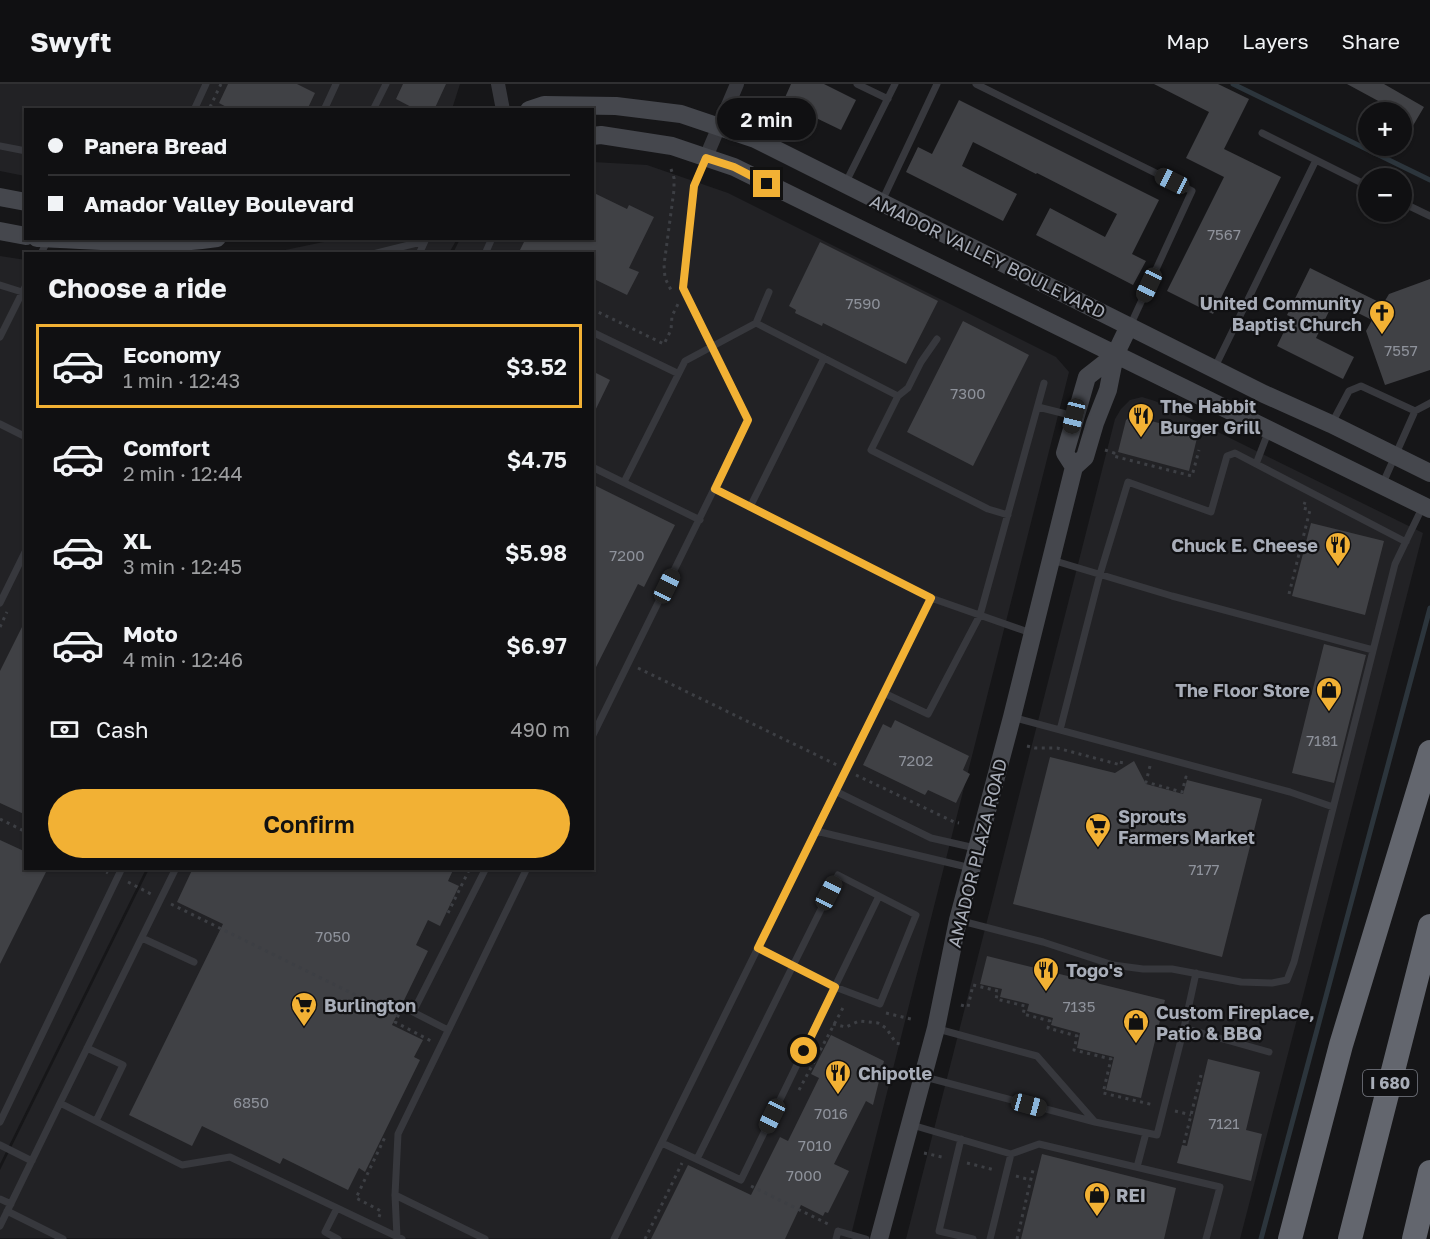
<!DOCTYPE html>
<html lang="en">
<head>
<meta charset="utf-8">
<style>
	:root { --surface:#101012; --page:#1e1e20; --text:#f1f3f6; --muted:#9c9d9f; --line:#303032; --accent:#f2b134 }
	body { margin:0; font-family:"Golos Text",sans-serif; background:var(--page); color:var(--text); height:100vh; display:flex; flex-direction:column; font-size:22px; white-space:nowrap }
	* { box-sizing:border-box; margin:0 }
	p { font-size:20px; color:var(--muted) }
	.icon { flex:none; width:33px; height:33px; fill:none; stroke:currentColor; stroke-width:2; stroke-linecap:round; stroke-linejoin:round }
	.map { position:relative; flex:1; overflow:hidden }
	.sheet { position:absolute; left:24px; top:168px; width:570px; height:618px; display:flex; flex-direction:column; background:var(--surface); border-radius:0px; box-shadow:0 2px 4px #0004,0 0 0 2px var(--line) }
	.sheet>* { flex:none }
	.guide { position:absolute; left:24px; top:24px; width:570px; height:132px; border-radius:0px; box-shadow:0 2px 4px #0004,0 0 0 2px var(--line); display:grid; align-content:center; height:132px; padding:0 24px; background:var(--surface) }
	.buttons { position:absolute; left:1358px; top:18px; display:grid; gap:12px }
	.buttons a { display:grid; place-items:center; width:54px; height:54px; border-radius:50%; background:var(--surface); box-shadow:0 2px 4px #0004,0 0 0 2px var(--line); font-size:30px }
	.end { position:absolute; width:27px; height:27px; margin:-14px; border:8px solid #f2b134; background:#111; box-shadow:0 0 0 3px #111 }
	.from { border-radius:50% }
	.bubble { position:absolute; height:42px; border-radius:21px; background:var(--surface); box-shadow:0 2px 4px #0004,0 0 0 2px var(--line); font-size:20px; font-weight:600; line-height:42px; text-align:center }
	.car { position:absolute; width:18px; height:36px; margin:-18px -9px; border-radius:8px; box-shadow:0 0 4px 2px #0007; background:linear-gradient(#222 24%,#8ab4d8 0 40%,#222 0 76%,#8ab4d8 0 86%,#222 0) }
	.guide b { display:flex; align-items:center; gap:21px; height:57px; font-size:22px }
	.guide b+b { border-top:2px solid var(--line) }
	.guide i { width:15px; height:15px; background:var(--text) }
	ul { padding:0; list-style:none }
	li { display:flex; align-items:center; gap:18px; height:84px; margin:0 12px 9px; padding:0 12px; border:3px solid transparent; border-radius:0px }
	li div { flex:1 }
	li b { display:block; font-size:22px }
	li em { font-style:normal; font-weight:600 }
	li.selected { border-color:var(--accent) }
	li>.icon { width:54px; height:54px; stroke-width:1.5 }
	h2 { padding:0 24px; font-size:27px; line-height:72px }
	.pay { display:flex; align-items:center; gap:15px; height:66px; padding:0 24px; font-size:22px }
	.pay p { margin-inline-start:auto }
	.action { display:flex; gap:12px; margin-top:auto; padding:12px 24px }
	.action a { flex:1; height:69px; border-radius:36px; background:var(--accent); color:#111; font-size:24px; font-weight:600; line-height:69px; text-align:center }
	header { display:flex; align-items:center; gap:36px; box-sizing:border-box; height:84px; padding:0 30px; background:var(--surface); border-bottom:2px solid var(--line) }
	header strong { font-size:28px }
	nav { display:flex; gap:33px; margin-inline-start:auto; font-size:21px }
	.map>svg:first-child { display:block }
	.built { fill:#222225 }
	.lines { fill:none; stroke-linecap:round; stroke-linejoin:round }
	.stream { stroke:#2c353c; stroke-width:5 }
	.building { fill:#404145 }
	.path { stroke:#3d3f44; stroke-width:3; stroke-dasharray:3 4.5; stroke-linecap:butt }
	.lane { stroke:#37383d; stroke-width:7 }
	.street { stroke:#37383d; stroke-width:14 }
	.secondary { stroke:#45474d; stroke-width:18 }
	.highway { stroke:#63666e; stroke-width:24 }
	.route { stroke:#f2b134; stroke-width:8 }
	.labels { text-anchor:middle; dominant-baseline:central; stroke-width:4.5; stroke-linejoin:round; paint-order:stroke }
	.number-label { font-size:15px; fill:#8e929b }
	.shield { fill:#111113; stroke:#7b7e86; stroke-width:1.5 }
	.shield-label { font-size:16px; font-weight:bold; fill:#a8adb8 }
	.street-label { font-size:18px; fill:#a8adb8; stroke:#111113 }
	.poi-label { font-size:18px; font-weight:bold; fill:#a8adb8; stroke:#111113; text-anchor:start }
</style>
</head>
<body>
<header>
<strong>Swyft</strong>
<nav><a>Map</a><a>Layers</a><a>Share</a></nav>
</header>
<div class="map">
<svg width="1430" height="1155" viewBox="0 0 1430 1155">
	<rect width="100%" height="100%" fill="#161618"/>
	<!-- built -->
	<path class="built" d="M 0,0 L 460,0 L 452,25 L 26,26 L 25,92 L 0,87 Z
		M 593,78 L 647,81 L 728,109 L 1056,273 L 1069,288 L 850,1155 L 0,1154 L 0,1086 L 149,785 L 592,784 L 592,170 L 453,169 L 460,155 L 592,154 Z
		M 338,155 L 457,155 L 449,169 L 266,170 Z
		M 0,172 L 26,176 L 26,784 L 146,785 L 0,1080 Z
		M 1142,313 L 1155,317 L 1423,449 L 1240,1155 L 906,1155 L 1115,335 L 1121,325 L 1130,316 Z"/>
	<g class="lines">
		<!-- stream -->
		<path class="stream" d="M 1233,0 L 1430,96
			M 1261,1155 L 1430,524"/>
	</g>
	<!-- building -->
	<path class="building" d="M 228,0 L 297,0 L 315,9 L 307,26 L 232,26 L 219,19 Z
		M 403,0 L 446,0 L 434,26 L 417,26 L 396,15 Z
		M 791,0 L 824,0 L 856,16 L 841,46 L 783,18 Z
		M 1154,0 L 1218,0 L 1249,15 L 1224,65 L 1281,93 L 1213,230 L 1167,207 L 1224,93 L 1186,74 L 1209,28 Z
		M 1347,0 L 1384,0 L 1424,23 L 1401,62 L 1401,28 L 1376,28 L 1382,19 Z
		M 959,16 L 1159,116 L 1132,170 L 1146,177 L 1133,201 L 1036,151 L 1050,124 L 1105,153 L 1117,130 L 1037,89 L 1036,90 L 973,58 L 962,82 L 1017,110 L 1003,137 L 906,88 L 918,63 L 932,70 Z
		M 592,108 L 627,125 L 629,121 L 654,133 L 629,184 L 639,188 L 627,211 L 592,194 L 592,170 L 518,170 L 526,154 L 592,154 Z
		M 820,158 L 938,217 L 906,280 L 823,239 L 822,242 L 795,229 L 796,226 L 789,222 Z
		M 1310,184 L 1383,220 L 1389,210 L 1430,195 L 1430,286 L 1385,301 L 1366,247 L 1372,236 L 1334,217 L 1316,254 L 1354,273 L 1343,295 L 1277,262 L 1291,233 L 1287,231 Z
		M 963,237 L 1029,271 L 973,382 L 907,348 Z
		M 592,287 L 610,296 L 592,333 Z
		M 1131,332 L 1175,343 L 1174,348 L 1197,354 L 1189,387 L 1118,368 L 1126,336 Z
		M 592,400 L 675,441 L 644,503 L 638,500 L 592,591 Z
		M 1311,439 L 1384,457 L 1365,531 L 1292,512 Z
		M 26,535 L 26,731 L 0,719 L 0,587 Z
		M 1324,560 L 1366,571 L 1334,699 L 1292,689 Z
		M 895,636 L 969,672 L 963,686 L 970,690 L 956,719 L 928,706 L 925,711 L 863,681 L 883,640 L 891,644 Z
		M 1050,673 L 1115,689 L 1134,677 L 1146,700 L 1183,710 L 1187,696 L 1262,715 L 1222,873 L 1013,820 Z
		M 0,756 L 26,768 L 26,784 L 48,784 L 0,880 Z
		M 193,784 L 454,784 L 448,797 L 459,802 L 440,842 L 428,836 L 416,861 L 428,867 L 392,941 L 423,956 L 414,973 L 420,976 L 365,1088 L 359,1084 L 348,1106 L 283,1074 L 280,1080 L 202,1042 L 192,1062 L 129,1031 L 223,840 L 177,818 Z
		M 987,872 L 1165,916 L 1141,1014 L 1106,1006 L 1114,973 L 1077,964 L 1080,949 L 1051,941 L 1053,934 L 1027,927 L 1029,920 L 1000,913 L 1002,905 L 980,900 Z
		M 831,951 L 884,977 L 873,1021 L 866,1017 L 834,1080 L 849,1087 L 828,1129 L 825,1128 L 823,1132 L 801,1121 L 785,1155 L 651,1155 L 688,1081 L 751,1111 L 780,1053 L 788,1057 L 819,994 L 811,990 Z
		M 1208,975 L 1260,988 L 1246,1046 L 1262,1050 L 1251,1097 L 1177,1079 L 1182,1061 L 1187,1062 Z
		M 1042,1070 L 1176,1104 L 1164,1155 L 1021,1155 Z"/>
	<g class="lines">
		<!-- path -->
		<path class="path" d="M 210,23 L 221,0
			M 671,85 L 674,94 L 674,106 L 664,181 L 665,194 L 671,206
			M 592,225 L 664,260 L 671,246 L 672,232 L 678,220
			M 1105,366 L 1114,369 L 1113,372 L 1192,392 L 1199,366
			M 1289,510 L 1310,426 L 1303,424 L 1305,418
			M 0,543 L 7,528
			M 638,584 L 837,681
			M 1027,662 L 1035,664 L 1057,664 L 1121,681 L 1122,674
			M 1150,682 L 1146,698 L 1182,708 L 1186,693 L 1188,694
			M 856,691 L 954,738 L 959,739
			M 0,735 L 26,748
			M 100,784 L 108,789
			M 128,798 L 151,810
			M 171,820 L 398,932
			M 448,829 L 470,784
			M 961,921 L 968,923 L 973,901 L 998,907 L 996,915 L 1025,922 L 1023,930 L 1050,937 L 1048,944 L 1077,952 L 1074,966 L 1111,975 L 1103,1009 L 1154,1021
			M 402,924 L 395,938 L 431,957
			M 886,929 L 911,935
			M 833,940 L 846,943 L 859,937 L 878,939 L 886,944 L 896,959 L 904,961
			M 799,1006 L 845,920
			M 1175,1027 L 1191,1031
			M 1184,1059 L 1201,991
			M 924,1069 L 946,1074
			M 967,1079 L 995,1086
			M 1016,1092 L 1030,1096
			M 751,1102 L 830,1141
			M 379,1133 L 381,1127 L 356,1114 L 386,1051
			M 645,1155 L 682,1079
			M 1017,1155 L 1033,1086"/>
		<!-- lane -->
		<path class="lane" d="M 857,0 L 888,15
			M 976,0 L 1192,107 L 1130,242
			M 194,26 L 206,0
			M 324,26 L 336,0
			M 373,26 L 386,0
			M 1262,49 L 1316,76
			M 0,62 L 26,67
			M 846,98 L 895,0
			M 882,117 L 937,0
			M 1401,118 L 1430,132
			M 41,170 L 47,157
			M 373,170 L 425,157 L 419,170
			M 485,170 L 492,154
			M 0,201 L 22,208
			M 756,239 L 769,208
			M 592,248 L 677,289
			M 0,253 L 26,201
			M 1215,283 L 1316,76 L 1368,102
			M 898,312 L 908,304 L 921,278 L 937,255
			M 1038,323 L 1074,332
			M 1332,339 L 1349,307 L 1361,302 L 1415,327
			M 0,340 L 26,353
			M 1256,380 L 1269,346
			M 592,383 L 700,436
			M 624,398 L 685,277 L 756,239 L 898,312 L 871,366 L 988,425 L 1008,431
			M 1383,399 L 1415,327 L 1430,319
			M 715,405 L 931,514 L 1031,549
			M 750,423 L 824,274
			M 1052,476 L 1172,512 L 1373,566
			M 0,519 L 26,466
			M 884,609 L 928,630 L 980,531 L 1044,299
			M 1012,633 L 1290,708 L 1333,723
			M 1060,646 L 1100,490 L 1128,398 L 1211,428 L 1227,372 L 1235,369 L 1406,458
			M 592,653 L 748,336 L 683,204 L 694,102 L 705,76
			M 835,707 L 931,754 L 975,764
			M 816,747 L 971,784
			M 958,836 L 1043,858 L 1113,881 L 1143,885 L 1172,885 L 1241,898 L 1272,899 L 1287,896 L 1294,878 L 1395,480 L 1423,422
			M 142,854 L 194,878
			M 758,864 L 835,903 L 880,920 L 916,831 L 879,812
			M 1184,944 L 1196,889
			M 938,945 L 1037,972 L 1095,1038
			M 448,946 L 413,928 L 486,784
			M 87,964 L 123,981 L 96,1037
			M 925,993 L 1095,1038 L 1157,1051 L 1184,944 L 1269,968
			M 60,1019 L 176,784
			M 0,1038 L 122,784
			M 912,1041 L 1011,1070 L 1039,1060 L 1220,1103 L 1206,1155
			M 961,1055 L 939,1147 L 973,1155
			M 662,1059 L 741,1096 L 879,812 L 838,791 L 697,1075
			M 0,1061 L 32,1077
			M 1137,1083 L 1146,1049
			M 395,1111 L 485,1155
			M 0,1115 L 11,1120
			M 337,1124 L 325,1148 L 338,1155
			M 7,1127 L 63,1155
			M 0,1142 L 60,1019 L 182,1081 L 230,1073 L 402,1155
			M 397,1153 L 395,1111 L 398,1050 L 527,784
			M 614,1155 L 931,514
			M 836,1155 L 838,1147 L 866,1155
			M 990,1155 L 1011,1070"/>
		<!-- street -->
		<path class="street" d="M 498,0 L 503,26
			M 706,73 L 737,0"/>
		<!-- secondary -->
		<path class="secondary" d="M 529,26 L 544,21 L 616,22 L 681,30 L 755,55 L 1264,310 L 1331,340 L 1430,389
			M 592,52 L 601,51 L 672,62 L 734,83 L 1430,425
			M 0,113 L 26,118
			M 0,147 L 26,152
			M 37,154 C 97,156 157,163 217,154
			M 1074,383 L 1065,369 L 1087,293 L 1115,271
			M 879,1155 L 936,944 L 958,836 L 1012,633 L 1074,383 L 1085,373 L 1095,339 L 1108,306 L 1115,271 L 1129,242"/>
		<!-- highway -->
		<path class="highway" d="M 1290,1155 L 1341,961 L 1430,668
			M 1350,1155 L 1430,842
			M 1414,1155 L 1430,1088"/>
	</g>
	<g class="lines">
		<!-- route -->
		<path class="route" d="M 767,100 L 734,83 L 706,74 L 694,102 L 683,204 L 748,336 L 715,405 L 931,514 L 758,864 L 835,903 L 804,967"/>
	</g>
	<!-- icons -->
	<defs>
		<symbol id="church-pin" viewBox="-11 -11 22 30"><path d="M0 17L-7.5 6A9.5 9.5 0 1 1 7.5 6Z" fill="#f2b134" stroke="#111113"/><path d="M-1.2-6h2.4v3.5h3.3v2.4h-3.3V6h-2.4V-.1h-3.3v-2.4h3.3Z" fill="#111"/></symbol>
		<symbol id="restaurant-pin" viewBox="-11 -11 22 30"><path d="M0 17L-7.5 6A9.5 9.5 0 1 1 7.5 6Z" fill="#f2b134" stroke="#111113"/><path d="M-5-6h1v4h1v-4h1v4h1v-4h1v5L-1.5 .5V6h-2V.5L-5-1ZM5-6V6H3V1.5H1.5Q1.5-4 5-6Z" fill="#111"/></symbol>
		<symbol id="shop-pin" viewBox="-11 -11 22 30"><path d="M0 17L-7.5 6A9.5 9.5 0 1 1 7.5 6Z" fill="#f2b134" stroke="#111113"/><path d="M-5-2.5h2.3a2.7 3.5 0 0 1 5.4 0H5L5.5 6h-11ZM-1.5-2.5h3a1.5 2.3 0 0 0-3 0Z" fill="#111"/></symbol>
		<symbol id="supermarket-pin" viewBox="-11 -11 22 30"><path d="M0 17L-7.5 6A9.5 9.5 0 1 1 7.5 6Z" fill="#f2b134" stroke="#111113"/><path d="M-6-5.5h2.5l.6 2H6L4.5 2H-2.5L-4.4-4H-6ZM-1.5 3.2a1.3 1.3 0 1 0 .1 0ZM3 3.2a1.3 1.3 0 1 0 .1 0Z" fill="#111"/></symbol>
	</defs>
	<g fill-rule="evenodd">
		<use href="#church-pin" x="1367" y="214" width="30" height="40"/>
		<use href="#restaurant-pin" x="1126" y="317" width="30" height="40"/>
		<use href="#restaurant-pin" x="1323" y="446" width="30" height="40"/>
		<use href="#shop-pin" x="1314" y="591" width="30" height="40"/>
		<use href="#supermarket-pin" x="1083" y="727" width="30" height="40"/>
		<use href="#restaurant-pin" x="1031" y="871" width="30" height="40"/>
		<use href="#supermarket-pin" x="289" y="906" width="30" height="40"/>
		<use href="#shop-pin" x="1121" y="923" width="30" height="40"/>
		<use href="#restaurant-pin" x="823" y="974" width="30" height="40"/>
		<use href="#shop-pin" x="1082" y="1096" width="30" height="40"/>
	</g>
	<g class="labels">
		<!-- number labels -->
		<g class="number-label">
			<text x="1224" y="150">7567</text>
			<text x="863" y="219">7590</text>
			<text x="1401" y="266">7557</text>
			<text x="968" y="309">7300</text>
			<text x="627" y="471">7200</text>
			<text x="1322" y="656">7181</text>
			<text x="916" y="676">7202</text>
			<text x="1204" y="785">7177</text>
			<text x="333" y="852">7050</text>
			<text x="1079" y="922">7135</text>
			<text x="251" y="1018">6850</text>
			<text x="831" y="1029">7016</text>
			<text x="1224" y="1039">7121</text>
			<text x="815" y="1061">7010</text>
			<text x="804" y="1091">7000</text>
		</g>
		<!-- shield labels -->
		<rect class="shield" x="1363" y="986" width="54" height="26" rx="4.5"/>
		<g class="shield-label">
			<text x="1390" y="999">I 680</text>
		</g>
		<!-- street labels -->
		<g class="street-label">
			<text transform="translate(988 172) rotate(26)">AMADOR VALLEY BOULEVARD</text>
			<text transform="translate(977 769) rotate(-76)">AMADOR PLAZA ROAD</text>
		</g>
		<!-- poi labels -->
		<g class="poi-label">
			<text x="1362" y="219" text-anchor="end">United Community<tspan x="1362" dy="21">Baptist Church</tspan></text>
			<text x="1160" y="322">The Habbit<tspan x="1160" dy="21">Burger Grill</tspan></text>
			<text x="1318" y="461" text-anchor="end">Chuck E. Cheese</text>
			<text x="1310" y="606" text-anchor="end">The Floor Store</text>
			<text x="1118" y="732">Sprouts<tspan x="1118" dy="21">Farmers Market</tspan></text>
			<text x="1066" y="886">Togo's</text>
			<text x="324" y="921">Burlington</text>
			<text x="1156" y="928">Custom Fireplace,<tspan x="1156" dy="21">Patio &amp; BBQ</tspan></text>
			<text x="858" y="989">Chipotle</text>
			<text x="1116" y="1111">REI</text>
		</g>
	</g>
</svg>
<div class="buttons">
<a>+</a>
<a>−</a>
</div>
<i class="end from" style="left:804px;top:967px"></i>
<i class="end" style="left:767px;top:100px"></i>
<div class="bubble" style="left:717px;top:14px;width:99px">2 min</div>
<i class="car" style="left:1172px;top:97px;rotate:296deg"></i>
<i class="car" style="left:1149px;top:201px;rotate:205deg"></i>
<i class="car" style="left:1074px;top:332px;rotate:194deg"></i>
<i class="car" style="left:667px;top:502px;rotate:26deg"></i>
<i class="car" style="left:829px;top:809px;rotate:27deg"></i>
<i class="car" style="left:1029px;top:1021px;rotate:105deg"></i>
<i class="car" style="left:772px;top:1032px;rotate:206deg"></i>
<div class="guide">
<b><i class="from"></i>Panera Bread</b>
<b><i></i>Amador Valley Boulevard</b>
</div>
<section class="sheet">
<h2>Choose a ride</h2>
<ul>
<li class="selected"><svg class="icon" aria-label="car" viewBox="0 0 24 24"><path d="M5 17H2v-5l4-1 3-4h7l3 4 3 1v5h-3M9 17h6M6 11h13"/><circle cx="7" cy="17" r="2"/><circle cx="17" cy="17" r="2"/></svg><div><b>Economy</b><p>1 min · 12:43</p></div><em>$3.52</em></li>
<li><svg class="icon" aria-label="car" viewBox="0 0 24 24"><path d="M5 17H2v-5l4-1 3-4h7l3 4 3 1v5h-3M9 17h6M6 11h13"/><circle cx="7" cy="17" r="2"/><circle cx="17" cy="17" r="2"/></svg><div><b>Comfort</b><p>2 min · 12:44</p></div><em>$4.75</em></li>
<li><svg class="icon" aria-label="car" viewBox="0 0 24 24"><path d="M5 17H2v-5l4-1 3-4h7l3 4 3 1v5h-3M9 17h6M6 11h13"/><circle cx="7" cy="17" r="2"/><circle cx="17" cy="17" r="2"/></svg><div><b>XL</b><p>3 min · 12:45</p></div><em>$5.98</em></li>
<li><svg class="icon" aria-label="car" viewBox="0 0 24 24"><path d="M5 17H2v-5l4-1 3-4h7l3 4 3 1v5h-3M9 17h6M6 11h13"/><circle cx="7" cy="17" r="2"/><circle cx="17" cy="17" r="2"/></svg><div><b>Moto</b><p>4 min · 12:46</p></div><em>$6.97</em></li>
</ul>
<div class="pay"><svg class="icon" aria-label="cash" viewBox="0 0 24 24"><path d="M3 7h18v10H3z"/><circle cx="12" cy="12" r="2"/></svg>Cash<p>490 m</p></div>
<div class="action"><a>Confirm</a></div>
</section>
</div>
</body>
</html>
